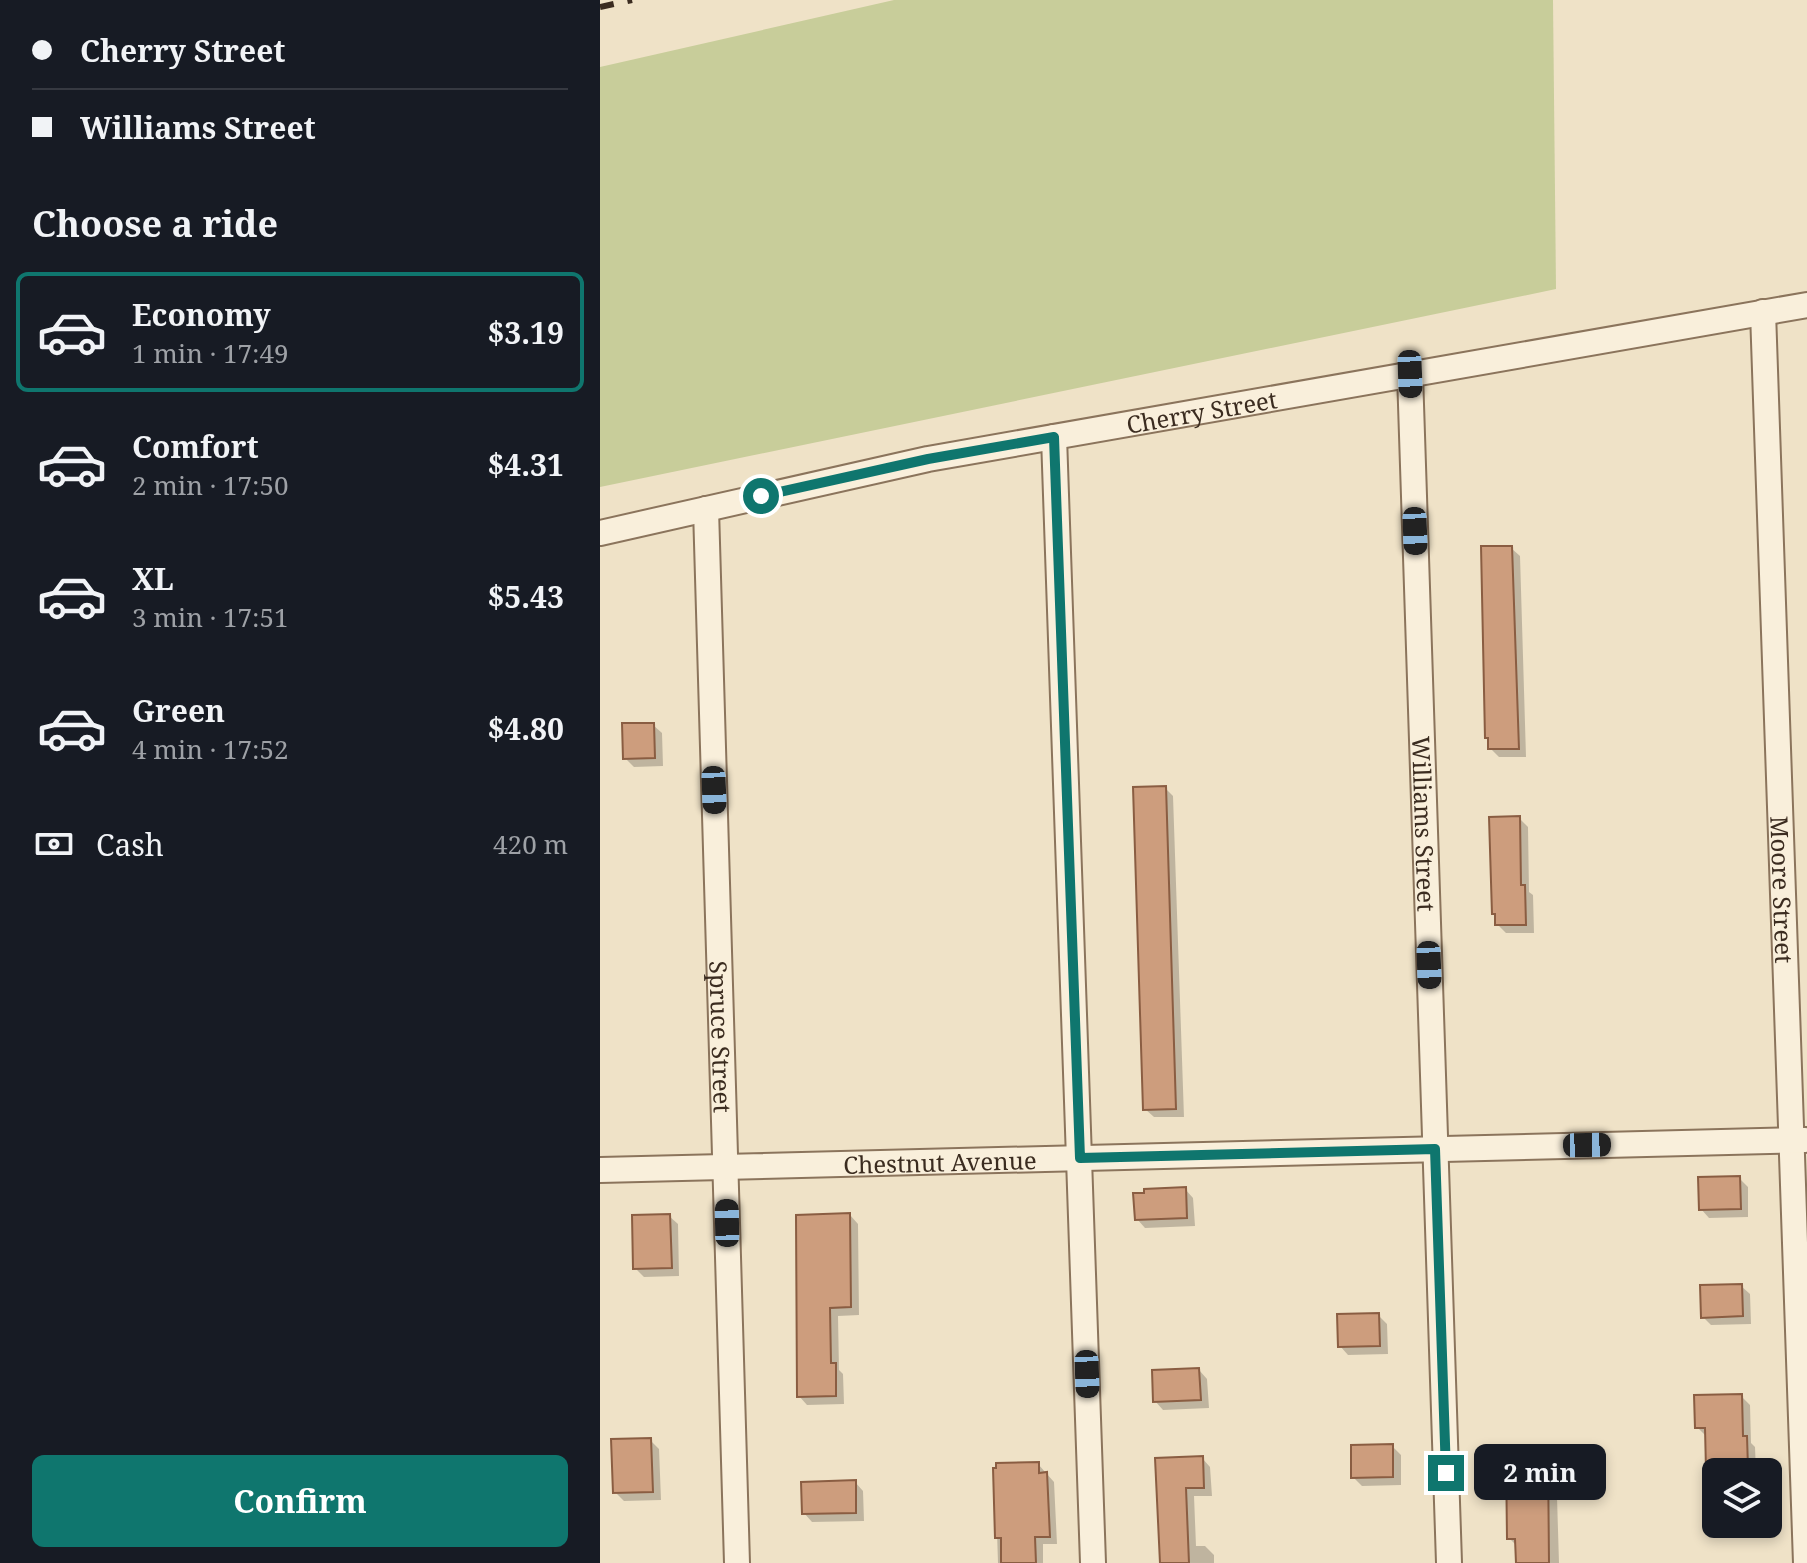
<!DOCTYPE html>
<html lang="en">
<head>
<meta charset="utf-8">
<style>
	:root { --surface:#171b24; --page:#242831; --text:#f1f3f6; --muted:#9ea1a6; --line:#363941; --accent:#0f766e }
	body { margin:0; font-family:"Noto Serif",serif; background:var(--page); color:var(--text); height:100vh; display:flex; flex-direction:column; font-size:30px; white-space:nowrap }
	* { box-sizing:border-box; margin:0 }
	p { font-size:26px; color:var(--muted) }
	.icon { flex:none; width:44px; height:44px; fill:none; stroke:currentColor; stroke-width:2; stroke-linecap:round; stroke-linejoin:round }
	.map { position:relative; flex:1; overflow:hidden }
	.panel { display:flex; flex-direction:column; background:var(--surface); width:600px }
	.panel>* { flex:none }
	.banner { display:grid; align-content:center; height:176px; padding:0 32px; background:var(--surface) }
	.controls { position:absolute; left:1102px; top:1458px; display:grid; gap:16px }
	.controls a { display:grid; place-items:center; width:80px; height:80px; border-radius:12px; background:var(--surface); box-shadow:0 4px 12px #0003; font-size:40px }
	.end { position:absolute; width:36px; height:36px; margin:-18px; border:10px solid #0f766e; background:#fff; box-shadow:0 0 0 4px #fff }
	.from { border-radius:50% }
	.bubble { position:absolute; height:56px; border-radius:12px; background:var(--surface); box-shadow:0 4px 12px #0003; font-size:26px; font-weight:700; line-height:56px; text-align:center }
	.car { position:absolute; width:24px; height:48px; margin:-24px -12px; border-radius:10px; box-shadow:0 0 6px 2px #0007; background:linear-gradient(#222 24%,#8ab4d8 0 40%,#222 0 76%,#8ab4d8 0 86%,#222 0) }
	.banner b { display:flex; align-items:center; gap:28px; height:76px; font-size:30px }
	.banner b+b { border-top:2px solid var(--line) }
	.banner i { width:20px; height:20px; background:var(--text) }
	ul { padding:0; list-style:none }
	li { display:flex; align-items:center; gap:24px; height:120px; margin:0 16px 12px; padding:0 16px; border:4px solid transparent; border-radius:12px }
	li div { flex:1 }
	li b { display:block; font-size:30px }
	li em { font-style:normal; font-weight:700 }
	li.active { border-color:var(--accent) }
	li>.icon { width:72px; height:72px; stroke-width:1.5 }
	h2 { padding:0 32px; font-size:36px; line-height:96px }
	.pay { display:flex; align-items:center; gap:20px; height:88px; padding:0 32px; font-size:30px }
	.pay p { margin-inline-start:auto }
	.primary-button { display:flex; gap:16px; margin-top:auto; padding:16px 32px }
	.primary-button a { flex:1; height:92px; border-radius:12px; background:var(--accent); color:#fff; font-size:32px; font-weight:700; line-height:92px; text-align:center }
	main { display:flex; flex:1; min-height:0 }
	.map>svg:first-child { display:block }
	.green { fill:#c8cd9a }
	.shadow { fill:#0003 }
	.building { fill:#cd9d7d; stroke:#8a5d42; stroke-width:2 }
	.lines { fill:none; stroke-linecap:round; stroke-linejoin:round }
	.street-casing { stroke:#8b745c; stroke-width:28 }
	.street { stroke:#f9efdb; stroke-width:24 }
	.rail { stroke:#3b2c20; stroke-width:6; stroke-dasharray:14 14; stroke-linecap:butt }
	.route { stroke:#0f766e; stroke-width:10 }
	.labels { text-anchor:middle; dominant-baseline:central; stroke-width:6; stroke-linejoin:round; paint-order:stroke }
	.street-label { font-size:24px; fill:#3b2c20; stroke:#f6ecd7 }
</style>
</head>
<body>
<main>
<section class="panel">
<div class="banner">
<b><i class="from"></i>Cherry Street</b>
<b><i></i>Williams Street</b>
</div>
<h2>Choose a ride</h2>
<ul>
<li class="active"><svg class="icon" aria-label="car" viewBox="0 0 24 24"><path d="M5 17H2v-5l4-1 3-4h7l3 4 3 1v5h-3M9 17h6M6 11h13"/><circle cx="7" cy="17" r="2"/><circle cx="17" cy="17" r="2"/></svg><div><b>Economy</b><p>1 min · 17:49</p></div><em>$3.19</em></li>
<li><svg class="icon" aria-label="car" viewBox="0 0 24 24"><path d="M5 17H2v-5l4-1 3-4h7l3 4 3 1v5h-3M9 17h6M6 11h13"/><circle cx="7" cy="17" r="2"/><circle cx="17" cy="17" r="2"/></svg><div><b>Comfort</b><p>2 min · 17:50</p></div><em>$4.31</em></li>
<li><svg class="icon" aria-label="car" viewBox="0 0 24 24"><path d="M5 17H2v-5l4-1 3-4h7l3 4 3 1v5h-3M9 17h6M6 11h13"/><circle cx="7" cy="17" r="2"/><circle cx="17" cy="17" r="2"/></svg><div><b>XL</b><p>3 min · 17:51</p></div><em>$5.43</em></li>
<li><svg class="icon" aria-label="car" viewBox="0 0 24 24"><path d="M5 17H2v-5l4-1 3-4h7l3 4 3 1v5h-3M9 17h6M6 11h13"/><circle cx="7" cy="17" r="2"/><circle cx="17" cy="17" r="2"/></svg><div><b>Green</b><p>4 min · 17:52</p></div><em>$4.80</em></li>
</ul>
<div class="pay"><svg class="icon" aria-label="cash" viewBox="0 0 24 24"><path d="M3 7h18v10H3z"/><circle cx="12" cy="12" r="2"/></svg>Cash<p>420 m</p></div>
<div class="primary-button"><a>Confirm</a></div>
</section>
<div class="map">
<svg width="1207" height="1563" viewBox="0 0 1207 1563">
	<rect width="100%" height="100%" fill="#efe2c7"/>
	<!-- green -->
	<path class="green" d="M 294,0 L 953,0 L 956,289 L 0,487 L 0,67 Z"/>
	<!-- shadow -->
	<path class="shadow" d="M 911,548 L 920,556 L 926,757 L 899,757 L 890,748 L 890,740 L 887,737 Z
		M 53,725 L 62,733 L 63,766 L 34,767 L 25,758 Z
		M 565,788 L 573,796 L 584,1117 L 554,1117 L 545,1109 Z
		M 919,818 L 928,827 L 929,892 L 933,895 L 934,933 L 906,933 L 897,924 L 897,916 L 894,913 Z
		M 1139,1178 L 1148,1187 L 1148,1217 L 1109,1218 L 1101,1209 Z
		M 585,1189 L 593,1198 L 595,1226 L 545,1228 L 537,1219 Z
		M 250,1215 L 258,1224 L 259,1315 L 238,1316 L 239,1370 L 243,1374 L 244,1404 L 207,1405 L 199,1396 Z
		M 69,1216 L 78,1224 L 79,1276 L 44,1277 L 35,1268 Z
		M 1141,1286 L 1150,1294 L 1151,1324 L 1111,1325 L 1103,1317 Z
		M 778,1315 L 787,1324 L 788,1354 L 748,1355 L 740,1346 Z
		M 599,1370 L 607,1379 L 609,1408 L 563,1410 L 555,1401 Z
		M 1141,1396 L 1150,1405 L 1151,1443 L 1155,1447 L 1156,1472 L 1116,1472 L 1116,1477 L 1108,1469 L 1107,1437 L 1097,1427 Z
		M 50,1440 L 59,1449 L 61,1500 L 24,1501 L 15,1492 Z
		M 792,1446 L 801,1455 L 801,1485 L 762,1486 L 753,1477 Z
		M 948,1454 L 956,1463 L 959,1563 L 918,1563 L 918,1547 L 909,1538 Z
		M 602,1458 L 610,1467 L 612,1496 L 594,1496 L 596,1546 L 605,1546 L 614,1555 L 614,1563 L 561,1563 L 557,1460 Z
		M 438,1464 L 454,1482 L 457,1544 L 443,1544 L 443,1563 L 398,1563 L 395,1470 Z
		M 255,1482 L 263,1491 L 264,1521 L 212,1522 L 204,1513 Z"/>
	<!-- building -->
	<path class="building" d="M 881,546 L 912,546 L 919,749 L 888,749 L 888,738 L 885,738 Z
		M 22,723 L 54,723 L 55,758 L 23,759 Z
		M 566,786 L 576,1109 L 543,1110 L 533,787 Z
		M 920,816 L 921,885 L 925,885 L 926,925 L 895,925 L 895,914 L 892,914 L 889,817 Z
		M 1140,1176 L 1141,1209 L 1099,1210 L 1098,1177 Z
		M 586,1187 L 587,1218 L 535,1220 L 533,1193 L 544,1193 L 544,1189 Z
		M 250,1213 L 251,1307 L 230,1308 L 231,1363 L 236,1363 L 236,1396 L 197,1397 L 196,1215 Z
		M 70,1214 L 72,1268 L 33,1269 L 32,1215 Z
		M 1142,1284 L 1143,1316 L 1101,1318 L 1100,1285 Z
		M 779,1313 L 780,1346 L 738,1347 L 737,1314 Z
		M 599,1368 L 601,1400 L 553,1402 L 552,1370 Z
		M 1142,1394 L 1143,1436 L 1147,1436 L 1148,1468 L 1106,1470 L 1105,1428 L 1095,1428 L 1094,1395 Z
		M 51,1438 L 53,1492 L 13,1493 L 11,1439 Z
		M 793,1444 L 793,1477 L 751,1478 L 751,1445 Z
		M 948,1452 L 949,1563 L 916,1563 L 915,1539 L 907,1539 L 906,1454 Z
		M 603,1456 L 604,1488 L 586,1488 L 589,1563 L 560,1563 L 555,1458 Z
		M 439,1462 L 439,1473 L 447,1472 L 450,1537 L 435,1537 L 436,1563 L 401,1563 L 401,1538 L 395,1538 L 393,1468 L 396,1468 L 396,1463 Z
		M 256,1480 L 256,1513 L 202,1514 L 201,1482 Z"/>
	<g class="lines">
		<defs>
			<g id="street">
				<path id="s1" d="M 1163,312 L 1206,1563"/>
				<path id="s2" d="M 810,374 L 849,1563"/>
				<path d="M 454,437 L 493,1563"/>
				<path id="s3" d="M 106,509 L 137,1563"/>
				<path id="s4" d="M 0,533 L 328,459 L 1207,305"/>
				<path id="s5" d="M 0,1170 L 1205,1140"/>
			</g>
		</defs>
		<!-- street casing -->
		<use href="#street" class="street-casing"/>
		<!-- street -->
		<use href="#street" class="street"/>
		<!-- rail -->
		<path class="rail" d="M 0,7 L 32,0"/>
	</g>
	<g class="lines">
		<!-- route -->
		<path class="route" d="M 161,496 L 328,459 L 454,437 L 480,1158 L 835,1149 L 846,1473"/>
	</g>
	<g class="labels">
		<!-- street labels -->
		<g class="street-label">
			<text stroke="none"><textPath href="#s4" startOffset="614">Cherry Street</textPath></text>
			<text stroke="none"><textPath href="#s2" startOffset="450">Williams Street</textPath></text>
			<text stroke="none"><textPath href="#s1" startOffset="578">Moore Street</textPath></text>
			<text stroke="none"><textPath href="#s3" startOffset="528">Spruce Street</textPath></text>
			<text stroke="none"><textPath href="#s5" startOffset="340">Chestnut Avenue</textPath></text>
		</g>
	</g>
</svg>
<div class="controls">
<a><svg class="icon" aria-label="layers" viewBox="0 0 24 24"><path d="M12 4l9 5-9 5-9-5zM3 14l9 5 9-5"/></svg></a>
</div>
<i class="end from" style="left:161px;top:496px"></i>
<i class="end" style="left:846px;top:1473px"></i>
<div class="bubble" style="left:874px;top:1444px;width:132px">2 min</div>
<i class="car" style="left:810px;top:374px;rotate:178deg"></i>
<i class="car" style="left:815px;top:531px;rotate:178deg"></i>
<i class="car" style="left:114px;top:790px;rotate:178deg"></i>
<i class="car" style="left:829px;top:965px;rotate:178deg"></i>
<i class="car" style="left:987px;top:1145px;rotate:89deg"></i>
<i class="car" style="left:127px;top:1223px;rotate:359deg"></i>
<i class="car" style="left:487px;top:1374px;rotate:178deg"></i>
</div>
</main>
</body>
</html>
